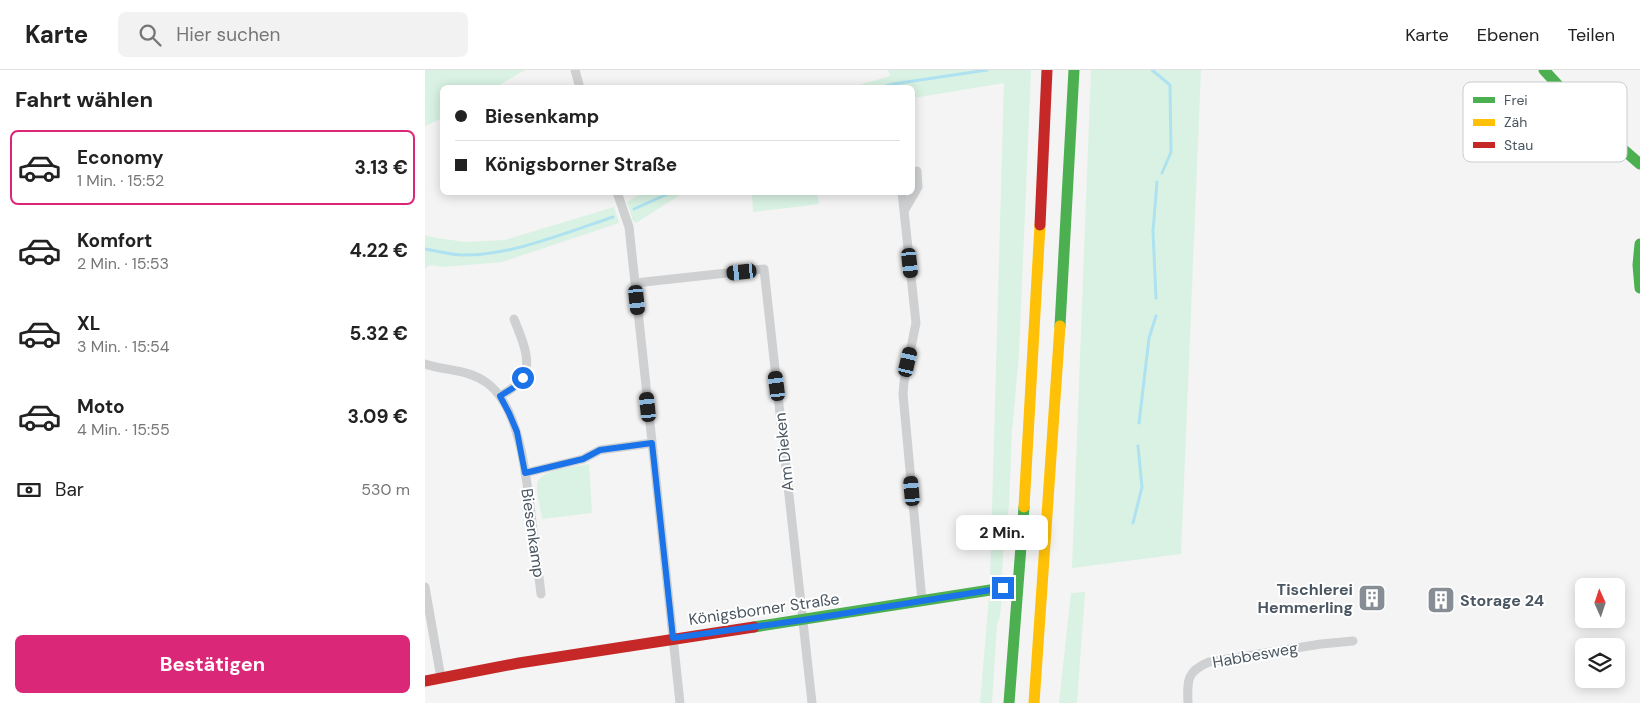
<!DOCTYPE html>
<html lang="de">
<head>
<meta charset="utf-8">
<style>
	:root { --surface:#fff; --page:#f2f2f2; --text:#222; --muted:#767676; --line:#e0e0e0; --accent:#db2777 }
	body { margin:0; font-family:"DM Sans",sans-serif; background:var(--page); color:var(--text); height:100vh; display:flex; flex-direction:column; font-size:19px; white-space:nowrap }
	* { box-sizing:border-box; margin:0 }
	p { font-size:16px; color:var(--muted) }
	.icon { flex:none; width:28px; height:28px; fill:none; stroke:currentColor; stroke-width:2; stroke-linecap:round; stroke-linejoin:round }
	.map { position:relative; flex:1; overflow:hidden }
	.side { display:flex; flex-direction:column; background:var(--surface); width:425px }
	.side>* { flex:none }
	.top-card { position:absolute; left:15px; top:15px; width:475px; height:110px; border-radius:8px; box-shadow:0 2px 12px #0003; display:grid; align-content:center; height:110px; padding:0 15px; background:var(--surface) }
	.needle { width:32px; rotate:357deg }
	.tools { position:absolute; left:1150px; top:508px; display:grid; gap:10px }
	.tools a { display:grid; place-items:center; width:50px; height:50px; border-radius:8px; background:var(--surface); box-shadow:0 2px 12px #0003; font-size:25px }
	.end { position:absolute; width:22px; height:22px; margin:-11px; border:6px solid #1a73e8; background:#fff; box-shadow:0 0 0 2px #fff }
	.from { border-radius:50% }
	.bubble { position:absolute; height:35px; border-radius:8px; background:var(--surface); box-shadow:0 2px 12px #0003; font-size:16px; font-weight:700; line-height:35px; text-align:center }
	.car { position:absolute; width:15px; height:30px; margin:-15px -8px; border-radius:6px; box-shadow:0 0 4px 1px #0007; background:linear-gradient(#222 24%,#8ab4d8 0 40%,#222 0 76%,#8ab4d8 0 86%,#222 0) }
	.top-card b { display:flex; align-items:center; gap:18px; height:48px; font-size:19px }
	.top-card b+b { border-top:1px solid var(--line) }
	.top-card i { width:12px; height:12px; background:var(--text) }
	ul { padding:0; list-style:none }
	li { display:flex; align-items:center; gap:15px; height:75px; margin:0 10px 8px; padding:0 5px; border:2px solid transparent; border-radius:8px }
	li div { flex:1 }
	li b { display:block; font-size:19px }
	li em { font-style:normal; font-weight:700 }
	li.active { border-color:var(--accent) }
	li>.icon { width:45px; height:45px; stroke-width:1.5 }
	h2 { padding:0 15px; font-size:22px; line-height:60px }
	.pay { display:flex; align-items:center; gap:12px; height:55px; padding:0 15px; font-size:19px }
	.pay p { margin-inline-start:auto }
	.action { display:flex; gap:10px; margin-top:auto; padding:10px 15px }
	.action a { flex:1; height:58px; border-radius:8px; background:var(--accent); color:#fff; font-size:20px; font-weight:700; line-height:58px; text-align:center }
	header { display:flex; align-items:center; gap:30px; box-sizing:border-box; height:70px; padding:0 25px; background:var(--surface); border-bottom:1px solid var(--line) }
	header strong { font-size:24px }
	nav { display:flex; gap:28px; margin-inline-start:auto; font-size:18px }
	.search { width:350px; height:45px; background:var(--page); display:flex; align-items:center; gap:12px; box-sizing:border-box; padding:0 18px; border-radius:8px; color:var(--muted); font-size:19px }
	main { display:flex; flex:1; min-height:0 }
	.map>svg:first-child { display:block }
	.green { fill:#d9f2e3 }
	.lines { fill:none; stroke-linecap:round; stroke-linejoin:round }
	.stream { stroke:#aee2f0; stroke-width:3 }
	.street { stroke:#ced0d2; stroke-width:9 }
	.fast { stroke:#4caf50; stroke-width:11 }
	.slow { stroke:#ffc107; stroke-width:11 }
	.jam { stroke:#c62828; stroke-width:11 }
	.route { stroke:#1a73e8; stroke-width:6 }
	.labels { text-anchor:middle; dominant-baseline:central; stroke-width:4; stroke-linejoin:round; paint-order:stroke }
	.street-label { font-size:16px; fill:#4a5661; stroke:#fff }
	.poi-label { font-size:16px; font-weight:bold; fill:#4a5661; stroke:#fff; text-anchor:end }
	.key { fill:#fff; stroke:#c9ccd0; stroke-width:1 }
	.key-label { font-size:14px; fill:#4a5661 }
</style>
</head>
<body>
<header>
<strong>Karte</strong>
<div class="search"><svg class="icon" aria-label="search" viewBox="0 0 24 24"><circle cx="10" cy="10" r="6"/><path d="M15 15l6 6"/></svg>Hier suchen</div>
<nav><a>Karte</a><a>Ebenen</a><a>Teilen</a></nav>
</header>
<main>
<section class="side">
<h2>Fahrt wählen</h2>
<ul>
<li class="active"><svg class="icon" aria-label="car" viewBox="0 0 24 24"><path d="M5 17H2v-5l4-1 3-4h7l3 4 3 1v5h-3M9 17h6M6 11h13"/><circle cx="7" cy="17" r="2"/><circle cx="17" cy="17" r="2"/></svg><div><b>Economy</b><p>1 Min. · 15:52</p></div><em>3.13 €</em></li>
<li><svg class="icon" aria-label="car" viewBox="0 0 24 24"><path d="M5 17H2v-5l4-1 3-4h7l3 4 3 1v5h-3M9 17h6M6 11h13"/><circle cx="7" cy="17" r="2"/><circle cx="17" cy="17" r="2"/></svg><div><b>Komfort</b><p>2 Min. · 15:53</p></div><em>4.22 €</em></li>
<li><svg class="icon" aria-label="car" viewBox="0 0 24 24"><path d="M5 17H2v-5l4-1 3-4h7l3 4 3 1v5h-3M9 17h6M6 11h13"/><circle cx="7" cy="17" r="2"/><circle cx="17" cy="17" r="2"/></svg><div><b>XL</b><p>3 Min. · 15:54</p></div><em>5.32 €</em></li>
<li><svg class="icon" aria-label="car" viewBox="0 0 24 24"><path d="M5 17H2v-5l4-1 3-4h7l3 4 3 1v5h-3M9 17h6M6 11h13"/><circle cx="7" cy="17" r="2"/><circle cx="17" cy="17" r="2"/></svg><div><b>Moto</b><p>4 Min. · 15:55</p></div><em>3.09 €</em></li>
</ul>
<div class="pay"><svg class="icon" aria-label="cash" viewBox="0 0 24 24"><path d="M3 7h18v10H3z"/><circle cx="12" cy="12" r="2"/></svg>Bar<p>530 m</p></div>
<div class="action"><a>Bestätigen</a></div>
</section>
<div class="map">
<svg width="1215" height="633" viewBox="0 0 1215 633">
	<rect width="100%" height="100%" fill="#f4f4f4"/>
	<!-- green -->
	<path class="green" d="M 0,0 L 100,0 L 71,17 L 18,18 L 17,48 L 0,56 Z
		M 463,0 L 606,0 L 594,283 L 587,362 L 584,434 L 578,484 L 577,509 L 565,511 L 579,13 L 488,28 L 488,18 L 426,17 L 465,6 Z
		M 666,0 L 776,0 L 756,484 L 647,498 Z
		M 219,122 L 258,122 L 258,123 L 211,153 L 208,151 L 202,132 Z
		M 327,123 L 392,123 L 394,134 L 328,142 Z
		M 189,137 L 194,153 L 77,192 L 18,197 L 5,195 L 0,199 L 0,165 L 11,168 L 41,172 L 80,170 Z
		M 164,394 L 167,443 L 117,449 C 116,440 111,423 112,414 C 116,398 151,397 164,394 Z
		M 660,522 L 652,633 L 634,633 L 646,523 Z
		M 577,527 L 575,546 L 572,555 L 567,633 L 555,633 L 564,528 Z"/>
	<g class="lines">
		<!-- stream -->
		<path class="stream" d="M 727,0 L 745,15 L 746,82 L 737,103
			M 454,18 L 468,14 L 562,0
			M 209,139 L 247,122
			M 0,179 C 13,181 25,185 38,185 C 85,186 143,162 188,147
			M 731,228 L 728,161 L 732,112
			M 714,353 L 724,268 L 731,246
			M 708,453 L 717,417 L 713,376"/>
		<!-- street -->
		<path class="street" d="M 150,0 L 155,18
			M 192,122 L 204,157 L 255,633
			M 477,122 L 491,253 L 479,312 L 478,324 L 497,531
			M 479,141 L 493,117 L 492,101 L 488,102
			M 210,213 L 339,199 L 387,633
			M 0,294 C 21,301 43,299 62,313 C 95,337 101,406 106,444 C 109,471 113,498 116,524
			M 75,326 C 83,321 91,317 97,309 C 109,292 95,265 89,249
			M 100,403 L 158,389 L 175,380 L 227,373
			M 0,517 L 16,608
			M 763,633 C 762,610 762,601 784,592 L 896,574 L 928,571"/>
		<!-- fast -->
		<path class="fast" d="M 1119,0 L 1169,54 L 1215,94
			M 1215,174 L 1213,195 L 1215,218
			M 635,256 L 649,0
			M 329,557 L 578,518
			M 584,633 L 599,437"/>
		<!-- slow -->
		<path class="slow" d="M 599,437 L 615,155
			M 609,633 L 635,256"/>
		<!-- jam -->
		<path class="jam" d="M 615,155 L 622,0
			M 0,611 L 94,593 L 329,557"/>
	</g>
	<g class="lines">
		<!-- route -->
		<path class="route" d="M 98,308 L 88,318 L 75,326 L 84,343 L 92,362 L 100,403 L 158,389 L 175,380 L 227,373 L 248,568 L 378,550 L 578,518"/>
	</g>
	<!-- icons -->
	<defs>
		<symbol id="building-square" viewBox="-11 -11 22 22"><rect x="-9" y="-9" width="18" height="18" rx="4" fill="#868d94" stroke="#fff"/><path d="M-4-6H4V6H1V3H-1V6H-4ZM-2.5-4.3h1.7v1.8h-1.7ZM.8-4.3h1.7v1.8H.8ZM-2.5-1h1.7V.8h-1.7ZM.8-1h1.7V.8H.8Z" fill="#fff"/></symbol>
	</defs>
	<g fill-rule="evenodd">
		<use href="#building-square" x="931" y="512" width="32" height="32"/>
		<use href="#building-square" x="1000" y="514" width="32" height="32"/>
	</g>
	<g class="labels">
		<!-- street labels -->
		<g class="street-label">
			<text transform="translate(359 382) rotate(-96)">Am Dieken</text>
			<text transform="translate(108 463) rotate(82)">Biesenkamp</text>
			<text transform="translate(339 539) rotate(-8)">Königsborner Straße</text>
			<text transform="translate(830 585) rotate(-10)">Habbesweg</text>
		</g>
		<!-- poi labels -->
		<g class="poi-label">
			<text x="928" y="519">Tischlerei<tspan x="928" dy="18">Hemmerling</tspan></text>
			<text x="1035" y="530" text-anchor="start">Storage 24</text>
		</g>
	</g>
	<!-- legend -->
	<rect x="1038" y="12" width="164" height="80" rx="8" class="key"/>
	<rect x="1048" y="27" width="22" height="6" fill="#4caf50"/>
	<rect x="1048" y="49" width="22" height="7" fill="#ffc107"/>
	<rect x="1048" y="72" width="22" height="6" fill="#c62828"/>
	<g class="key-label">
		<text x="1079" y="35">Frei</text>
		<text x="1079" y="57">Zäh</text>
		<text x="1079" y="80">Stau</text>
	</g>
</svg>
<div class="tools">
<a><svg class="needle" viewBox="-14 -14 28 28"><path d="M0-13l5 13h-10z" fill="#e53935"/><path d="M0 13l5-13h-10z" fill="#767676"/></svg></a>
<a><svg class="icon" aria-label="layers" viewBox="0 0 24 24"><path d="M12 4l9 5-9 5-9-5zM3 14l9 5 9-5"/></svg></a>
</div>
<i class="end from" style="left:98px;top:308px"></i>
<i class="end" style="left:578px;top:518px"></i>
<div class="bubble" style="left:531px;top:445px;width:92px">2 Min.</div>
<i class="car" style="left:485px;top:193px;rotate:174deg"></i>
<i class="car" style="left:317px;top:202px;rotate:264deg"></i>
<i class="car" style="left:212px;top:230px;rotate:174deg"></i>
<i class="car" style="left:483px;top:292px;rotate:13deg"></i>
<i class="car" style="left:352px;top:316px;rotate:353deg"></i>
<i class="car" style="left:223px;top:337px;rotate:354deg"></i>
<i class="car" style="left:487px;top:421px;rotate:355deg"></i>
<div class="top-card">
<b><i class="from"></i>Biesenkamp</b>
<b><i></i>Königsborner Straße</b>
</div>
</div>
</main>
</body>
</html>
